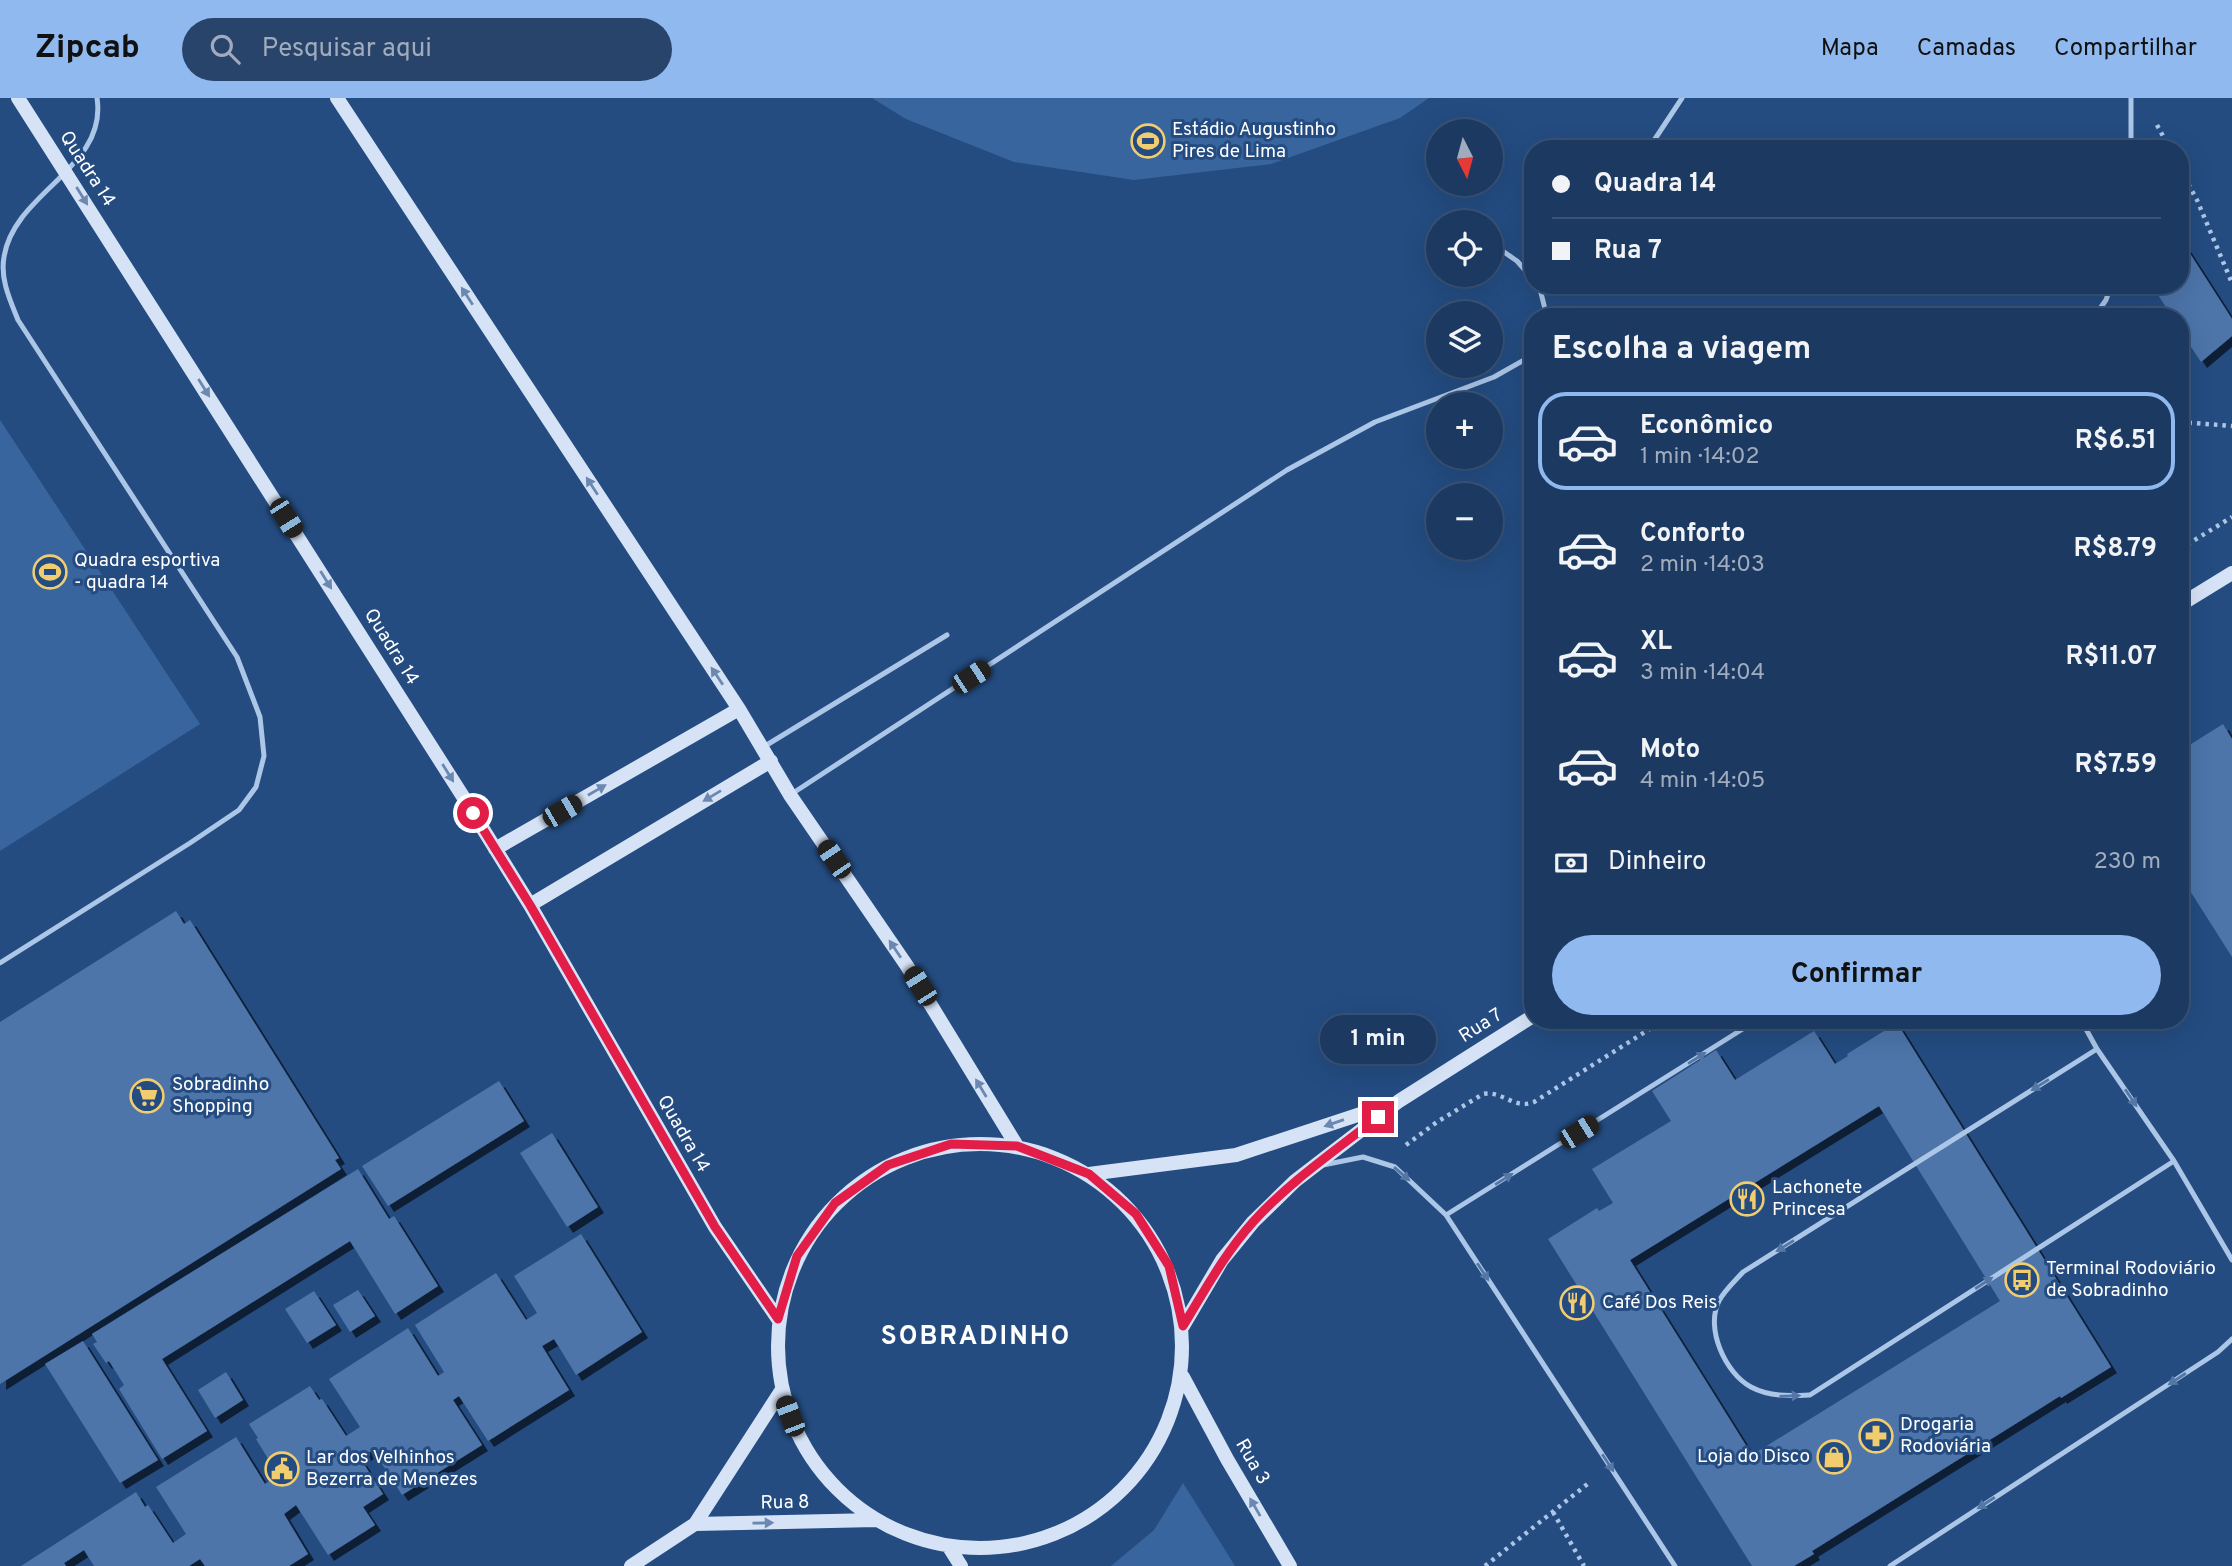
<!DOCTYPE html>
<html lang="pt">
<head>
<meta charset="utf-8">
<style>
	:root { --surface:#1b3961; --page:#28446a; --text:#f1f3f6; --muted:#a0acbd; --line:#395376; --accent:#90b9f0 }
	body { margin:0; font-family:Overpass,sans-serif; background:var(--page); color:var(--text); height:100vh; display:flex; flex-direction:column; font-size:26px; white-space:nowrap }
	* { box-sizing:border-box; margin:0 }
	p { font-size:23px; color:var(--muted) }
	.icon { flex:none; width:38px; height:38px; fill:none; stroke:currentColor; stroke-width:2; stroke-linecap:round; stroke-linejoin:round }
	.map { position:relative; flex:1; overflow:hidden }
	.side { position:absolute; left:1524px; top:210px; width:665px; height:721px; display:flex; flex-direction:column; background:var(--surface); border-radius:28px; box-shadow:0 7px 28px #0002,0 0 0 2px var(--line) }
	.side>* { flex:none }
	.hud { position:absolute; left:1524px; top:42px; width:665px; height:154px; border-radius:28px; box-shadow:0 7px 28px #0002,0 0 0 2px var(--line); display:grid; align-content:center; height:154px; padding:0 28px; background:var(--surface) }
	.needle { width:46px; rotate:174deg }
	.fabs { position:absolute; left:1426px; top:21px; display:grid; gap:14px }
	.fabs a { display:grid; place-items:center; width:77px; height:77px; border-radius:50%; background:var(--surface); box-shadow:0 7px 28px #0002,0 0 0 2px var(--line); font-size:35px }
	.end { position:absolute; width:32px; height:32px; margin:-16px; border:9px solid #e11d48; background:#fff; box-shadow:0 0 0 4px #fff }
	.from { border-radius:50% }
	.bubble { position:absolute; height:49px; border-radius:24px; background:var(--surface); box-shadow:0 7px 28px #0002,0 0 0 2px var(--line); font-size:23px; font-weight:700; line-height:49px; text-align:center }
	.car { position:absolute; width:21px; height:42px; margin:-21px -10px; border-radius:9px; box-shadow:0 0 5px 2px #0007; background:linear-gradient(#222 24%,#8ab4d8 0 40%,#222 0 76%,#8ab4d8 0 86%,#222 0) }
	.hud b { display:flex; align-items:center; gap:24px; height:66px; font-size:26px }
	.hud b+b { border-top:2px solid var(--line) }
	.hud i { width:18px; height:18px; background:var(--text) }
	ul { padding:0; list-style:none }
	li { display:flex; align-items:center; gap:21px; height:98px; margin:0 14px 10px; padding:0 14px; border:4px solid transparent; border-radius:28px }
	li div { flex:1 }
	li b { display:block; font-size:26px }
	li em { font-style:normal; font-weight:700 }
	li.selected { border-color:var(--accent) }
	li>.icon { width:63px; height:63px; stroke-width:1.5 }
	h2 { padding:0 28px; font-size:32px; line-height:84px }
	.pay { display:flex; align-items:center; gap:18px; height:77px; padding:0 28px; font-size:26px }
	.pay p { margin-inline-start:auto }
	.primary-button { display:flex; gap:14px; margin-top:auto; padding:14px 28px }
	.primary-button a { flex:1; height:80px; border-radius:42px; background:var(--accent); color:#111; font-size:28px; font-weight:700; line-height:80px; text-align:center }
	header { display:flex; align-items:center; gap:42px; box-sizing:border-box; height:98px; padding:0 35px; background:var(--accent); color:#111 }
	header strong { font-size:33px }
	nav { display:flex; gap:38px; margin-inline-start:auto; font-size:24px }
	.search { width:490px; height:63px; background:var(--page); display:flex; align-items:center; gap:18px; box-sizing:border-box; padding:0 24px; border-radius:38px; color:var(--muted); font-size:26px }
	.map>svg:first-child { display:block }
	.green { fill:#39659f }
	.building { fill:#4d75aa; fill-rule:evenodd; filter:url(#shadow) }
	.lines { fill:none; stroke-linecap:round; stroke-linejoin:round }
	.path { stroke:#acc6e7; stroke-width:4.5; stroke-dasharray:3.5 5; stroke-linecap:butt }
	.lane { stroke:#acc6e7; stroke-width:5 }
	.secondary { stroke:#d6e3f6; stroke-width:14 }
	.oneway { fill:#6b88b0 }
	.oneway2 { fill:#5477a5 }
	.route { stroke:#e11d48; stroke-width:9 }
	.labels { text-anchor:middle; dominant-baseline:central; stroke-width:6; stroke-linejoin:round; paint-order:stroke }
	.poi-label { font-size:19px; fill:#fff; stroke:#244c81; text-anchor:start }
	.street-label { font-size:19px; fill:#fff; stroke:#244c81 }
	.district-label { font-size:26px; font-weight:bold; letter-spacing:2px; fill:#fff; stroke:#244c81 }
</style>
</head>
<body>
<header>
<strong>Zipcab</strong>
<div class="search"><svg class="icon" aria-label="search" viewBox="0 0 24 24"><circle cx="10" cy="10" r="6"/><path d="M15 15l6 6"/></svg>Pesquisar aqui</div>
<nav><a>Mapa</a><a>Camadas</a><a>Compartilhar</a></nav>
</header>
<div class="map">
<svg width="2232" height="1468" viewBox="0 0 2232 1468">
	<defs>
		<filter id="shadow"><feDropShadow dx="6" dy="6" stdDeviation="0" flood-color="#0009"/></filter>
	</defs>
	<rect width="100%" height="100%" fill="#244c81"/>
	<!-- green -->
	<path class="green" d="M 872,0 L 1429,0 L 1400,20 L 1271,66 L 1134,82 L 1014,64 L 906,21 Z
		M 0,322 L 200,626 L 0,753 Z
		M 1183,1385 L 1235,1468 L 1111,1468 L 1154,1432 Z"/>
	<!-- building -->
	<path class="building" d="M 2180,140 L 2232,221 L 2232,238 L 2201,264 L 2180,232 L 2180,219 L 2172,219 L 2152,187 L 2180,187 Z
		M 2223,626 L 2232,641 L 2232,859 L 2180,777 L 2180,653 Z
		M 176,813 L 184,826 L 190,822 L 339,1060 L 335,1062 L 341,1071 L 0,1286 L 0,924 Z
		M 1897,925 L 2111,1269 L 2061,1300 L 2060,1298 L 1812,1453 L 1814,1456 L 1794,1468 L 1752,1468 L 1548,1141 L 1597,1110 L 1599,1113 L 1613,1105 L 1592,1071 L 1671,1023 L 1652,993 L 1716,952 L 1735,982 L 1814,933 L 1835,966 L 1848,958 L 1847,956 ZM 1879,1008 L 2000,1203 L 1752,1357 L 1630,1162 Z
		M 499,983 L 524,1023 L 388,1108 L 362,1068 Z
		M 552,1035 L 598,1109 L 567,1129 L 520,1055 Z
		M 358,1071 L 389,1121 L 394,1118 L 438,1188 L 395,1216 L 350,1143 L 162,1261 L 207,1333 L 162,1361 L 119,1291 L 124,1287 L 109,1263 L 106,1265 L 93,1246 L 97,1244 L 92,1236 Z
		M 581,1136 L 642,1234 L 576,1277 L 554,1241 L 542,1248 L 569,1292 L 488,1343 L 459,1298 L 453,1302 L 482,1347 L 402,1397 L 373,1352 L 360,1360 L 383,1396 L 363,1409 L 375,1427 L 328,1457 L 296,1407 L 284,1416 L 308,1456 L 289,1468 L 205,1468 L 200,1461 L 189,1468 L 94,1468 L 84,1452 L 64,1465 L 66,1468 L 21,1468 L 136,1394 L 145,1409 L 148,1407 L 173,1445 L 186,1436 L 156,1389 L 236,1339 L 265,1386 L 278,1377 L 256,1341 L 258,1340 L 249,1326 L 310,1288 L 319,1302 L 322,1301 L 346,1338 L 360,1329 L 329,1281 L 408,1230 L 438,1278 L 444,1274 L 415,1227 L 496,1175 L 526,1222 L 537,1215 L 514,1178 Z
		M 358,1192 L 375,1218 L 350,1234 L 333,1207 Z
		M 314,1193 L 336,1227 L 307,1245 L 285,1211 Z
		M 83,1243 L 158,1362 L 120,1385 L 45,1266 Z
		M 226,1274 L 243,1302 L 215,1320 L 198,1292 Z"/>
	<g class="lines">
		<!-- path -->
		<path class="path" d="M 2157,27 L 2170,51
			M 2180,71 L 2197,102 L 2232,185
			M 2180,324 L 2232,328
			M 2180,451 L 2232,419
			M 1406,1047 L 1437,1024 L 1483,996 C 1502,992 1514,1012 1534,1004 L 1664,922
			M 1553,1414 L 1584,1468
			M 1485,1468 L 1590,1384"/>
		<!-- lane -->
		<path class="lane" d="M 1651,47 L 1682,0
			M 2131,51 L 2131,0
			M 1491,145 L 1517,163 L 1533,181
			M 1539,187 L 1547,219
			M 2094,219 L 2106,202 L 2111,187
			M 765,648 L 947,537
			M 790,697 L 1287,372 L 1375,324 L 1494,279 L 1526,261 L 1533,253
			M 0,865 L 190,745 L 239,712 L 256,689 L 264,658 L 260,619 L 237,559 L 18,222 C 10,202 0,181 4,159 C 14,94 108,70 97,0
			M 2081,922 L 2097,951 L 2174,1063 L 2232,1162
			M 2097,951 L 1743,1174 C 1735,1183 1724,1193 1719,1203 C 1705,1230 1725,1275 1751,1289 C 1770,1299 1789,1298 1810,1297 L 2174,1063
			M 1323,1067 L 1363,1059 L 1395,1069 L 1446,1117 L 1675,1468
			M 1446,1117 L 1757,922
			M 1890,1468 L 2218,1254 L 2232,1241"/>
		<!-- secondary -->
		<path class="secondary" d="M 18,0 L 462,697 L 530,807 L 715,1129 L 778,1221
			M 337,0 L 739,611 L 790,697 L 907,868 L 1017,1048
			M 2180,507 L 2232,475
			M 495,751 L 739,611
			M 530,807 L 771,663
			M778 1248a202 202 0 1 1 404 0a202 202 0 1 1-404 0Z
			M 1089,1076 L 1236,1057 L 1388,1007
			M 1183,1228 L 1222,1162 L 1253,1124 L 1295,1083 L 1399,1003 L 1533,918
			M 1183,1279 L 1227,1361 L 1290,1468
			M 695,1426 L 876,1422
			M 949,1449 L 961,1468
			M 631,1468 L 695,1426 L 781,1293"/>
	</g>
	<!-- one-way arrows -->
	<defs><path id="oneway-solid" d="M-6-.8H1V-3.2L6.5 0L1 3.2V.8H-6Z" transform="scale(1.75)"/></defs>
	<g class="oneway">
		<use href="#oneway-solid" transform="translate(82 98) rotate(58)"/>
		<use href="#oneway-solid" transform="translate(467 198) rotate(-123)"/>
		<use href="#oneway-solid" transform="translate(204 290) rotate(58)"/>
		<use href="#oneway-solid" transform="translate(592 388) rotate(-123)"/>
		<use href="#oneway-solid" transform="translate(326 482) rotate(58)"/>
		<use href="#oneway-solid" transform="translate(717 578) rotate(-124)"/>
		<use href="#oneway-solid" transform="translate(448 675) rotate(58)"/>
		<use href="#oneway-solid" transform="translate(597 692) rotate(-30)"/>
		<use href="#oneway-solid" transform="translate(712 698) rotate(149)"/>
		<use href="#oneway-solid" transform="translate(895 851) rotate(-124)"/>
		<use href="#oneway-solid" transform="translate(981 990) rotate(-121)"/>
		<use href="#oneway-solid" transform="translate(1334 1025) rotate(161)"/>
		<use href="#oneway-solid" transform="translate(1255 1409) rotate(-120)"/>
		<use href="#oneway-solid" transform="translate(763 1425) rotate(-1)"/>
	</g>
	<g class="oneway2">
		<use href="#oneway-solid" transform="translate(1697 960) rotate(-32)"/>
		<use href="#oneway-solid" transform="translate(2040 987) rotate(148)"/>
		<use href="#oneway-solid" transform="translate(2131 1000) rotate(56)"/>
		<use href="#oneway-solid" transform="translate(1402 1076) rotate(41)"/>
		<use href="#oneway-solid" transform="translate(1504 1081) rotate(-32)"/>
		<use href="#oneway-solid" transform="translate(1785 1148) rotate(148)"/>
		<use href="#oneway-solid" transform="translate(1483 1174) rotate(57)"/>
		<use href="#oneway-solid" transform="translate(1984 1185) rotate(-33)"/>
		<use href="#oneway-solid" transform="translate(2177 1281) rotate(147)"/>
		<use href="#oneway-solid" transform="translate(1790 1298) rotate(-2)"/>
		<use href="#oneway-solid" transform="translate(1608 1365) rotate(57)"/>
		<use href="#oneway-solid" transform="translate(1986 1405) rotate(147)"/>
	</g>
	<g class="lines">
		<!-- route -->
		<path class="route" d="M 473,715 L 530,807 L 715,1129 L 778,1221 L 797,1158 L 835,1105 L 888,1067 L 951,1046 L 1017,1048 L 1089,1076 L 1136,1116 L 1169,1168 L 1183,1228 C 1205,1192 1225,1155 1253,1124 C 1289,1084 1335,1053 1378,1019"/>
	</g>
	<!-- icons -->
	<defs>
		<symbol id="stadium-ring" viewBox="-11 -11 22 22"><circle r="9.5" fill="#244c81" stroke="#f1cd70" stroke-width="1.5"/><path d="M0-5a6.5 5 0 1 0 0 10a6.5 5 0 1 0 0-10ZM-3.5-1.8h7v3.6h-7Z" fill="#f1cd70"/></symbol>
		<symbol id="supermarket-ring" viewBox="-11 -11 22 22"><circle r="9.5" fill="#244c81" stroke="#f1cd70" stroke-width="1.5"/><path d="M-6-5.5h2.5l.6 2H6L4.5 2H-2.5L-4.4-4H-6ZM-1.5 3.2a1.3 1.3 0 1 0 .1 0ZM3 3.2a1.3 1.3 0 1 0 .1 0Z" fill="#f1cd70"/></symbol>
		<symbol id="restaurant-ring" viewBox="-11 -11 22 22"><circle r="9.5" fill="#244c81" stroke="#f1cd70" stroke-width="1.5"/><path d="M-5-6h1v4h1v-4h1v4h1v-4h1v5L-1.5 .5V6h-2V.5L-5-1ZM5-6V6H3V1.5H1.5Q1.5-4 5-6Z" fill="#f1cd70"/></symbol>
		<symbol id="bus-ring" viewBox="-11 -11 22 22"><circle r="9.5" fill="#244c81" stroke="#f1cd70" stroke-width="1.5"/><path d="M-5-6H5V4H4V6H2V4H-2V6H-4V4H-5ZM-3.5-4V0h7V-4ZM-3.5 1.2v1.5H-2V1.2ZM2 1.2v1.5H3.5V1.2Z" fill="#f1cd70"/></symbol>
		<symbol id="pharmacy-ring" viewBox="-11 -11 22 22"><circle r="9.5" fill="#244c81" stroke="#f1cd70" stroke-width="1.5"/><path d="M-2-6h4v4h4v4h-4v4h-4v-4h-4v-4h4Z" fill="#f1cd70"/></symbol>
		<symbol id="shop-ring" viewBox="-11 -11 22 22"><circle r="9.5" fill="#244c81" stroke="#f1cd70" stroke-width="1.5"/><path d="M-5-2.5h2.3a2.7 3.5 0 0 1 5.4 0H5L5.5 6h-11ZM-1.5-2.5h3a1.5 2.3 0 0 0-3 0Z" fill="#f1cd70"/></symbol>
		<symbol id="civic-ring" viewBox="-11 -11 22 22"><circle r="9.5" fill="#244c81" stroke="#f1cd70" stroke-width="1.5"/><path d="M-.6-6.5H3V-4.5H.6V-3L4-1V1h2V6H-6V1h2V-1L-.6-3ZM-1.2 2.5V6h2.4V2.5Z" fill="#f1cd70"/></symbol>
	</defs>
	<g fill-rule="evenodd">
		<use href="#stadium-ring" x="1129" y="24" width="38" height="38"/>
		<use href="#stadium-ring" x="31" y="455" width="38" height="38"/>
		<use href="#supermarket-ring" x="128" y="979" width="38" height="38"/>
		<use href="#restaurant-ring" x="1728" y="1082" width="38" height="38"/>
		<use href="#bus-ring" x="2003" y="1163" width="38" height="38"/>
		<use href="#restaurant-ring" x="1558" y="1186" width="38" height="38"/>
		<use href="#pharmacy-ring" x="1857" y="1319" width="38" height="38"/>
		<use href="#shop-ring" x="1815" y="1340" width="38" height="38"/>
		<use href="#civic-ring" x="263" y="1352" width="38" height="38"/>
	</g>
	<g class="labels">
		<!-- poi labels -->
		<g class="poi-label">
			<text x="1172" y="32">Estádio Augustinho<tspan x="1172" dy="22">Pires de Lima</tspan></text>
			<text x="74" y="463">Quadra esportiva<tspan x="74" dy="22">- quadra 14</tspan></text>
			<text x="172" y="987">Sobradinho<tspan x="172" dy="22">Shopping</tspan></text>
			<text x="1772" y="1090">Lachonete<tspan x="1772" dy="22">Princesa</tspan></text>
			<text x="2046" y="1171">Terminal Rodoviário<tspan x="2046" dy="22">de Sobradinho</tspan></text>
			<text x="1602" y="1205">Café Dos Reis</text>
			<text x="1900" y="1327">Drogaria<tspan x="1900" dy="22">Rodoviária</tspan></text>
			<text x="1810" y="1359" text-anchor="end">Loja do Disco</text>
			<text x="306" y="1360">Lar dos Velhinhos<tspan x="306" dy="22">Bezerra de Menezes</tspan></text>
		</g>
		<!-- street labels -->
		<g class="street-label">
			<text transform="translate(87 71) rotate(57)">Quadra 14</text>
			<text transform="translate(391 549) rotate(58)">Quadra 14</text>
			<text transform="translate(1481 928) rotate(-32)">Rua 7</text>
			<text transform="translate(683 1036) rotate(60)">Quadra 14</text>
			<text transform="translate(1252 1364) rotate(60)">Rua 3</text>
			<text transform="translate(785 1405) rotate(-1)">Rua 8</text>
		</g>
		<!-- district labels -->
		<g class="district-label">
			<text x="976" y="1239">SOBRADINHO</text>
		</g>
	</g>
</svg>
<div class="fabs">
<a><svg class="needle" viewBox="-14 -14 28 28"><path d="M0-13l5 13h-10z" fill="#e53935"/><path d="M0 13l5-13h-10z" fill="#a0acbd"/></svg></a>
<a><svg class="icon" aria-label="locate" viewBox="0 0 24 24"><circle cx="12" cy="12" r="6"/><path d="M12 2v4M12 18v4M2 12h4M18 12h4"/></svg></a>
<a><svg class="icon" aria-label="layers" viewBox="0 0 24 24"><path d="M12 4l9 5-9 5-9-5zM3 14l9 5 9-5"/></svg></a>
<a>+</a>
<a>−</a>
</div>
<i class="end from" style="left:473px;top:715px"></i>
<i class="end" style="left:1378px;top:1019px"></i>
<div class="bubble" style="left:1320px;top:917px;width:116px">1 min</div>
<i class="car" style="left:286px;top:420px;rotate:148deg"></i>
<i class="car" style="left:971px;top:579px;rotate:57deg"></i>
<i class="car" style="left:562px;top:713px;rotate:60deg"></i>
<i class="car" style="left:834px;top:761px;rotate:326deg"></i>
<i class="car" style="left:920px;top:888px;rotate:328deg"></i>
<i class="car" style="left:1579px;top:1034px;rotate:58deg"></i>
<i class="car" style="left:790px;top:1318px;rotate:339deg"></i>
<div class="hud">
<b><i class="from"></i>Quadra 14</b>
<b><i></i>Rua 7</b>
</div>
<section class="side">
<h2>Escolha a viagem</h2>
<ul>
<li class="selected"><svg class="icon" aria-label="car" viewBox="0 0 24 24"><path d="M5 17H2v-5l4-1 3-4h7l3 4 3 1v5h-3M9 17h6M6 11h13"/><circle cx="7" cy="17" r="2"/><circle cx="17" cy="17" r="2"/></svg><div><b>Econômico</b><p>1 min · 14:02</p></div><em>R$6.51</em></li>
<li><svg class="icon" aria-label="car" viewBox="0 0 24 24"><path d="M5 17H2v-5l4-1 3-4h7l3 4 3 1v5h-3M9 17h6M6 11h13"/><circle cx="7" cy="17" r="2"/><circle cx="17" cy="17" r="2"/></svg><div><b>Conforto</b><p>2 min · 14:03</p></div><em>R$8.79</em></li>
<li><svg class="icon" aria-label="car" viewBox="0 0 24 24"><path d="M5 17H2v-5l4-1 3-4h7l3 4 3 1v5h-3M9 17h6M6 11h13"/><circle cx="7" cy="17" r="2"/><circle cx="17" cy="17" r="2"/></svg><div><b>XL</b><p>3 min · 14:04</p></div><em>R$11.07</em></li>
<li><svg class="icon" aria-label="car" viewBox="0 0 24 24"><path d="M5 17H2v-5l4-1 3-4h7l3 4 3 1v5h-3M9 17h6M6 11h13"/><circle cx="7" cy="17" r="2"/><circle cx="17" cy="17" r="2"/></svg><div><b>Moto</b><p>4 min · 14:05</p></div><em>R$7.59</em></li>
</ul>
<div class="pay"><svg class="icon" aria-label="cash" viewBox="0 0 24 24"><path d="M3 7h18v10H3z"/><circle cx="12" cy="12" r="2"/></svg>Dinheiro<p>230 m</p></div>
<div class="primary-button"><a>Confirmar</a></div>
</section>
</div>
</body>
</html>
